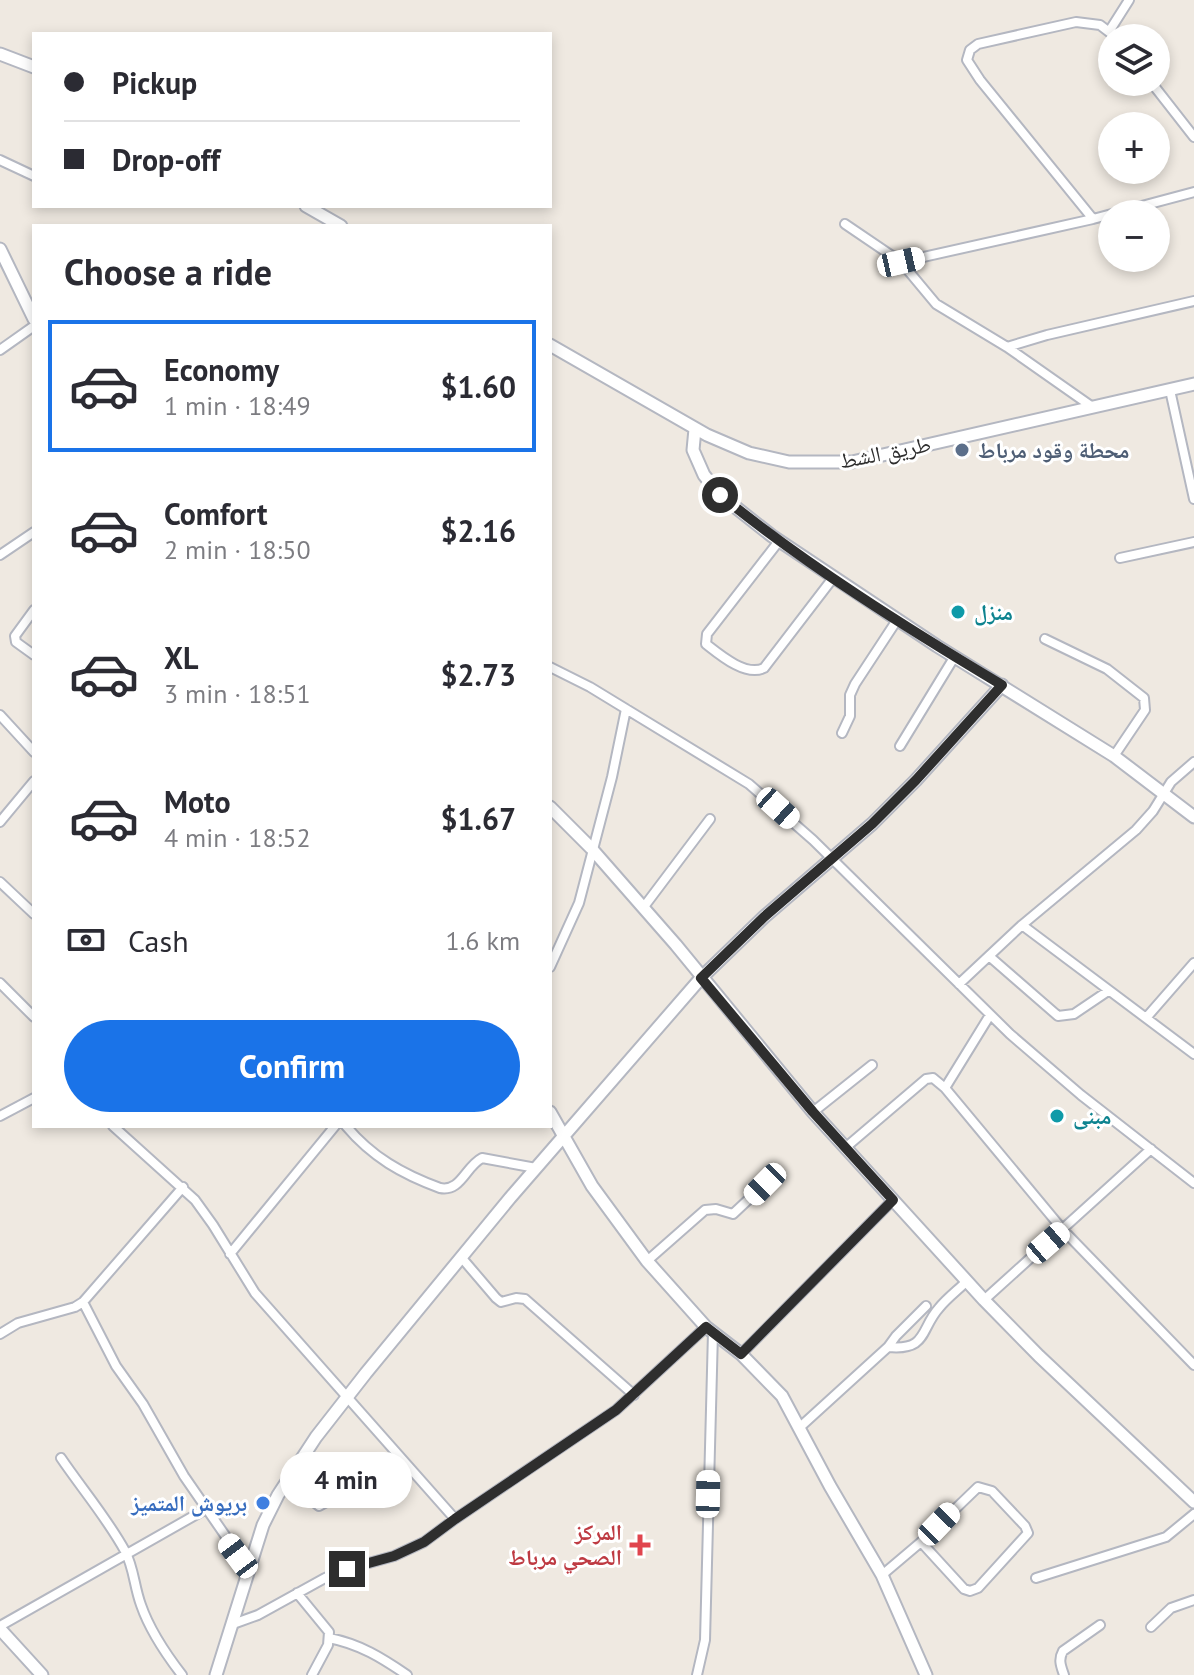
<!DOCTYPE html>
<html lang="en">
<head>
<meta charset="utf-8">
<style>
	:root { --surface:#fff; --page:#f2f2f3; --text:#2b2b33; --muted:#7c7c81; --line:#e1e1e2; --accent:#1a73e8 }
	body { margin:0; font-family:"PT Sans","Noto Naskh Arabic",sans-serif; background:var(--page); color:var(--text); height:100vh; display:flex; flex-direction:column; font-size:30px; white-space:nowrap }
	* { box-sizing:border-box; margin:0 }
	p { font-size:26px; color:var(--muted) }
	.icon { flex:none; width:44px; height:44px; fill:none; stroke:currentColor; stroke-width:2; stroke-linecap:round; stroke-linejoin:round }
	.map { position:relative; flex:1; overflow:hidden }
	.details { position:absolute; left:32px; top:224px; width:520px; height:904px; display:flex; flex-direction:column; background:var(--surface); border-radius:0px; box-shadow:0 4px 12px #0003 }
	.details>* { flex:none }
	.hud { position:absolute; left:32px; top:32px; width:520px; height:176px; border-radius:0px; box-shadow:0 4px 12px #0003; display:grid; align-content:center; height:176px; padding:0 32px; background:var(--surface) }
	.buttons { position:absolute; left:1098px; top:24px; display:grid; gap:16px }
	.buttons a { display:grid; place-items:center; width:72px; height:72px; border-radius:50%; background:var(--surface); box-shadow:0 4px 12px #0003; font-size:40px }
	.end { position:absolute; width:36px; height:36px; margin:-18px; border:10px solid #2e2e2e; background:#fff; box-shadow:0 0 0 4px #fff }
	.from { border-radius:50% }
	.bubble { position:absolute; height:56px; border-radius:28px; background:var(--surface); box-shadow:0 4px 12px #0003; font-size:26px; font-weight:700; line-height:56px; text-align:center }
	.car { position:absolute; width:24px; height:48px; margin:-24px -12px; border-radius:10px; box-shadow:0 0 6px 2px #0007; background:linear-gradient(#fff 24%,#345 0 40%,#fff 0 76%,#345 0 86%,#fff 0) }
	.hud b { display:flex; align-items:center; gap:28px; height:76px; font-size:30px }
	.hud b+b { border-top:2px solid var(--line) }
	.hud i { width:20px; height:20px; background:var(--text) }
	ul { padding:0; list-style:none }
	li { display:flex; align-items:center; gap:24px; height:132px; margin:0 16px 12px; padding:0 16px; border:4px solid transparent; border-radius:0px }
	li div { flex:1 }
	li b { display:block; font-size:30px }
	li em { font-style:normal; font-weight:700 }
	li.current { border-color:var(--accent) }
	li>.icon { width:72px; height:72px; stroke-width:1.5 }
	h2 { padding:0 32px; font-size:36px; line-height:96px }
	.pay { display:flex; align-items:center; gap:20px; height:88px; padding:0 32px; font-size:30px }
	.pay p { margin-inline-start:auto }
	.button { display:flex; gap:16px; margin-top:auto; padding:16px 32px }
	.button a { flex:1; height:92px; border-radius:48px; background:var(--accent); color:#fff; font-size:32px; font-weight:700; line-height:92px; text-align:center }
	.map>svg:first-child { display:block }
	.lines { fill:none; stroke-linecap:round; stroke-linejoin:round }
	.street-casing { stroke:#b4b7c1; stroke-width:12 }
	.secondary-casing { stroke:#b4b7c1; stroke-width:15 }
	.street { stroke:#fff; stroke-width:8 }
	.secondary { stroke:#fff; stroke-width:11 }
	.route { stroke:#2e2e2e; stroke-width:10 }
	.service-dot { fill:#5c6f8a; stroke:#fff; stroke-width:3 }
	.culture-dot { fill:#0f9aa8; stroke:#fff; stroke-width:3 }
	.shop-dot { fill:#3f7fe0; stroke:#fff; stroke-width:3 }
	.health-dot { fill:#e0444e; stroke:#fff; stroke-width:3 }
	.labels { text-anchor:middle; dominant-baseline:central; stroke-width:6; stroke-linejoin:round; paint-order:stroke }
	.service-label { font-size:22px; font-weight:bold; fill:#4e5e75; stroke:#fff; text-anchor:start }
	.street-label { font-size:22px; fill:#2e2e2e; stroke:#fff }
	.culture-label { font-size:22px; font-weight:bold; fill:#0d838f; stroke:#fff; text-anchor:start }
	.shop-label { font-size:22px; font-weight:bold; fill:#366cbe; stroke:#fff; text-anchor:end }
	.health-label { font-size:22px; font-weight:bold; fill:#be3a42; stroke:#fff; text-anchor:end }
</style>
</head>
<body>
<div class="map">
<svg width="1194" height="1675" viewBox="0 0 1194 1675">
	<rect width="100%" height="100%" fill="#efe9e1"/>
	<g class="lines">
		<defs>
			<path id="street" d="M 1110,30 L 1129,0
				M 1151,82 L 1194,137
				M 0,160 L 34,176
				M 1093,219 L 980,80 L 967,60 L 970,50 L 978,44 L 1076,22 L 1100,25 L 1117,38
				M 845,224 L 901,262 L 936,304 L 1007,347 L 1091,406
				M 901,262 L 1093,219 L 1194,192
				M 1007,347 L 1047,335 L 1194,301
				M 0,350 L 34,326
				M 1170,390 L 1194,499
				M 779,541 L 707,634 L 706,644 C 720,655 746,677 764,668 L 833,578
				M 0,555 L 34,532
				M 1120,558 L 1194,542
				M 34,610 L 15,636 L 16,642 L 34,655
				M 1045,639 L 1107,669 L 1144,698 L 1145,710 L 1114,756
				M 550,667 L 590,687 L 749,784 L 813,840 L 1010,1034 L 1081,1095 L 1194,1183
				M 0,715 L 34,752
				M 842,733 L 850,716 L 850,695 L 855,684 L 897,620
				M 900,746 L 955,656
				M 0,822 L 34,781
				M 0,882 L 34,914
				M 643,908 L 710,819
				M 1022,925 L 1194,1054
				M 989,956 L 1058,1016 L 1074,1014 L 1108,991
				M 550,967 L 579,903 L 612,777 L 626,709
				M 0,983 L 34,1017
				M 959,984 L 1022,925 L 1136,830 L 1153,811 L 1171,782 L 1194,762
				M 990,1015 L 945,1088 L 1063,1230 L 1194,1365
				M 1146,1018 L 1194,963
				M 813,1112 L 872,1065
				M 0,1116 L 34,1098
				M 113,1126 L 195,1200 L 213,1225 L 255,1293 L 455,1519
				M 346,1126 C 372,1157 402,1174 440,1188 C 461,1192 465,1167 482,1158 L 536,1168
				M 845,1148 L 926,1079 L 933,1078 L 945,1088
				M 230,1254 L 335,1126
				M 461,1257 L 496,1298 L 501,1302 L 516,1298 L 525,1299 L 634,1395
				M 647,1261 L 705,1210 L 716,1209 L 733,1214 L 765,1184
				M 984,1300 L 1151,1149
				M 83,1302 L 116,1366 L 143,1404 L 184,1476 L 249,1570
				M 0,1334 L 18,1323 L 75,1307 L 83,1302 L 183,1187
				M 888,1347 L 896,1336 L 926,1306
				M 741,1354 L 893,1200
				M 799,1428 L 888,1347 C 928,1351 920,1329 939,1308 C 947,1298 958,1290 967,1281
				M 61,1458 C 82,1489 107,1518 125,1551 C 134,1568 134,1586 141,1605 C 150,1631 165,1653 182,1675
				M 287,1480 L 319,1506 L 341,1494
				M 882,1575 L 921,1542 L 978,1487 L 992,1491 L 1025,1526 L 1028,1533 L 978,1588 L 970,1591 L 964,1589 L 921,1542
				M 1036,1578 L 1166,1537 L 1194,1514
				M 297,1593 L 329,1632 L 328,1645 L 312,1675
				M 233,1624 L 258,1615 L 325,1578 L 347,1569 L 394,1556 L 424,1542 L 455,1519 L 616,1410 L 706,1327
				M 0,1626 L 206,1509
				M 1151,1627 L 1171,1608 L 1194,1600
				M 329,1638 C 360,1644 382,1658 407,1675
				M 697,1675 L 705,1640 L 713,1332
				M 1064,1675 C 1061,1666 1058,1660 1063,1651 L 1100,1625"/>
			<path id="secondary" d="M 0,54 L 34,67
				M 306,206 L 341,226
				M 0,249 L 34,319
				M 550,345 L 707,435 L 749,453 L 789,462 L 852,462 L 1194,384
				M 695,429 L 693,450 L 704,475 L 720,495 L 772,536 L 937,646 L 1114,756 L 1194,817
				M 550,807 L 591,848 L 676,945 L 813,1112 L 984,1300 L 1039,1356 L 1194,1502
				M 550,1112 L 592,1186 L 647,1261 L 706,1327 L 741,1354 L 782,1396 L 830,1486 L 882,1575 L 926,1675
				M 0,1629 L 42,1675
				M 216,1675 L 263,1525 L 278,1495 L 316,1437 L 366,1373 L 510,1198 L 701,978 L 764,917 L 872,824 L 916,780 L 1002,685"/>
		</defs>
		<!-- street casing -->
		<use href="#street" class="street-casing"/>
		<!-- secondary casing -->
		<use href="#secondary" class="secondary-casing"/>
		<!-- street -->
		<use href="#street" class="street"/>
		<!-- secondary -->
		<use href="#secondary" class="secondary"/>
	</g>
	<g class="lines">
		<!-- route -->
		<path class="route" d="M 347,1569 L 394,1556 L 424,1542 L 455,1519 L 616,1410 L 706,1327 L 741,1354 L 893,1200 L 813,1112 L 701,978 L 764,917 L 872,824 L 916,780 L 1002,685 C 905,627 808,566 720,495"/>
	</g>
	<!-- markers -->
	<circle class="service-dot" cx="962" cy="450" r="8"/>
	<g class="culture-dot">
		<circle cx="958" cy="612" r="8"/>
		<circle cx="1057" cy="1116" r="8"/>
	</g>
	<circle class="shop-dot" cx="263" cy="1503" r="8"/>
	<path class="health-dot" d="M636 1533h8v8h8v8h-8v8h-8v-8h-8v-8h8z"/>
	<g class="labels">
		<!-- service labels -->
		<g class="service-label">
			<text x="978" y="450">محطة وقود مرباط</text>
		</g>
		<!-- street labels -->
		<g class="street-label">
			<text transform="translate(885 452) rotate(-11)">طريق الشط</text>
		</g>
		<!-- culture labels -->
		<g class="culture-label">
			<text x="974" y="612">منزل</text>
			<text x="1073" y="1116">مبنى</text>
		</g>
		<!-- shop labels -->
		<g class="shop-label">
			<text x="247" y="1503">بريوش المتميز</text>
		</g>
		<!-- health labels -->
		<g class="health-label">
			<text x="622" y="1532">المركز<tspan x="622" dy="25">الصحي مرباط</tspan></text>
		</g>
	</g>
</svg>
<div class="buttons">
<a><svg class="icon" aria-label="layers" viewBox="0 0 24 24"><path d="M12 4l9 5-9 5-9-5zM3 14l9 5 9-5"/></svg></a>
<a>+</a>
<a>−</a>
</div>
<i class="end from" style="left:720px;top:495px"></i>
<i class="end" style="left:347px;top:1569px"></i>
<div class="bubble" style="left:280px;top:1452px;width:132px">4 min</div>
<i class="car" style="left:901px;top:262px;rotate:77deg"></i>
<i class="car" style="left:778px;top:808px;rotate:132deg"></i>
<i class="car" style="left:765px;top:1184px;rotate:225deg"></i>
<i class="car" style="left:1048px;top:1243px;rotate:49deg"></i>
<i class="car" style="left:708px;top:1494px;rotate:1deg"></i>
<i class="car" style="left:939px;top:1524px;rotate:44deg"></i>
<i class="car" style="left:238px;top:1556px;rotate:323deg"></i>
<div class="hud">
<b><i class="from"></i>Pickup</b>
<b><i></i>Drop-off</b>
</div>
<section class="details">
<h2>Choose a ride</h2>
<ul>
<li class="current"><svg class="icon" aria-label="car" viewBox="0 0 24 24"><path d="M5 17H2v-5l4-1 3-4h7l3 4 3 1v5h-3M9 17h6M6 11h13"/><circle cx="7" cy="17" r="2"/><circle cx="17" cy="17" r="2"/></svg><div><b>Economy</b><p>1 min · 18:49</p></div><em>$1.60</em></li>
<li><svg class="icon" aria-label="car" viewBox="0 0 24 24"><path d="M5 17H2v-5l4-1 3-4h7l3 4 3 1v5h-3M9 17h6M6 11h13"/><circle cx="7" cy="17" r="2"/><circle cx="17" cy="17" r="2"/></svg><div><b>Comfort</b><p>2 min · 18:50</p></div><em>$2.16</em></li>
<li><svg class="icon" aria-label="car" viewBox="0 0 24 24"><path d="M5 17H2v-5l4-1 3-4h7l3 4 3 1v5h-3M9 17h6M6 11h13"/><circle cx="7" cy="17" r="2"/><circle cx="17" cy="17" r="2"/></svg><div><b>XL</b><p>3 min · 18:51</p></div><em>$2.73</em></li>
<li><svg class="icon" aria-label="car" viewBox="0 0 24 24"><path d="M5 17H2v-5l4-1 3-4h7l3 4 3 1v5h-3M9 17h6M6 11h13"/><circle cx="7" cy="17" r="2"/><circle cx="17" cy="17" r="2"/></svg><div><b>Moto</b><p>4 min · 18:52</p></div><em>$1.67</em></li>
</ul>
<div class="pay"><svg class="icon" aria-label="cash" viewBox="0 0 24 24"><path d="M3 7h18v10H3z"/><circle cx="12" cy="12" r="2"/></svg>Cash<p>1.6 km</p></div>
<div class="button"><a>Confirm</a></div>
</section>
</div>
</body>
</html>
